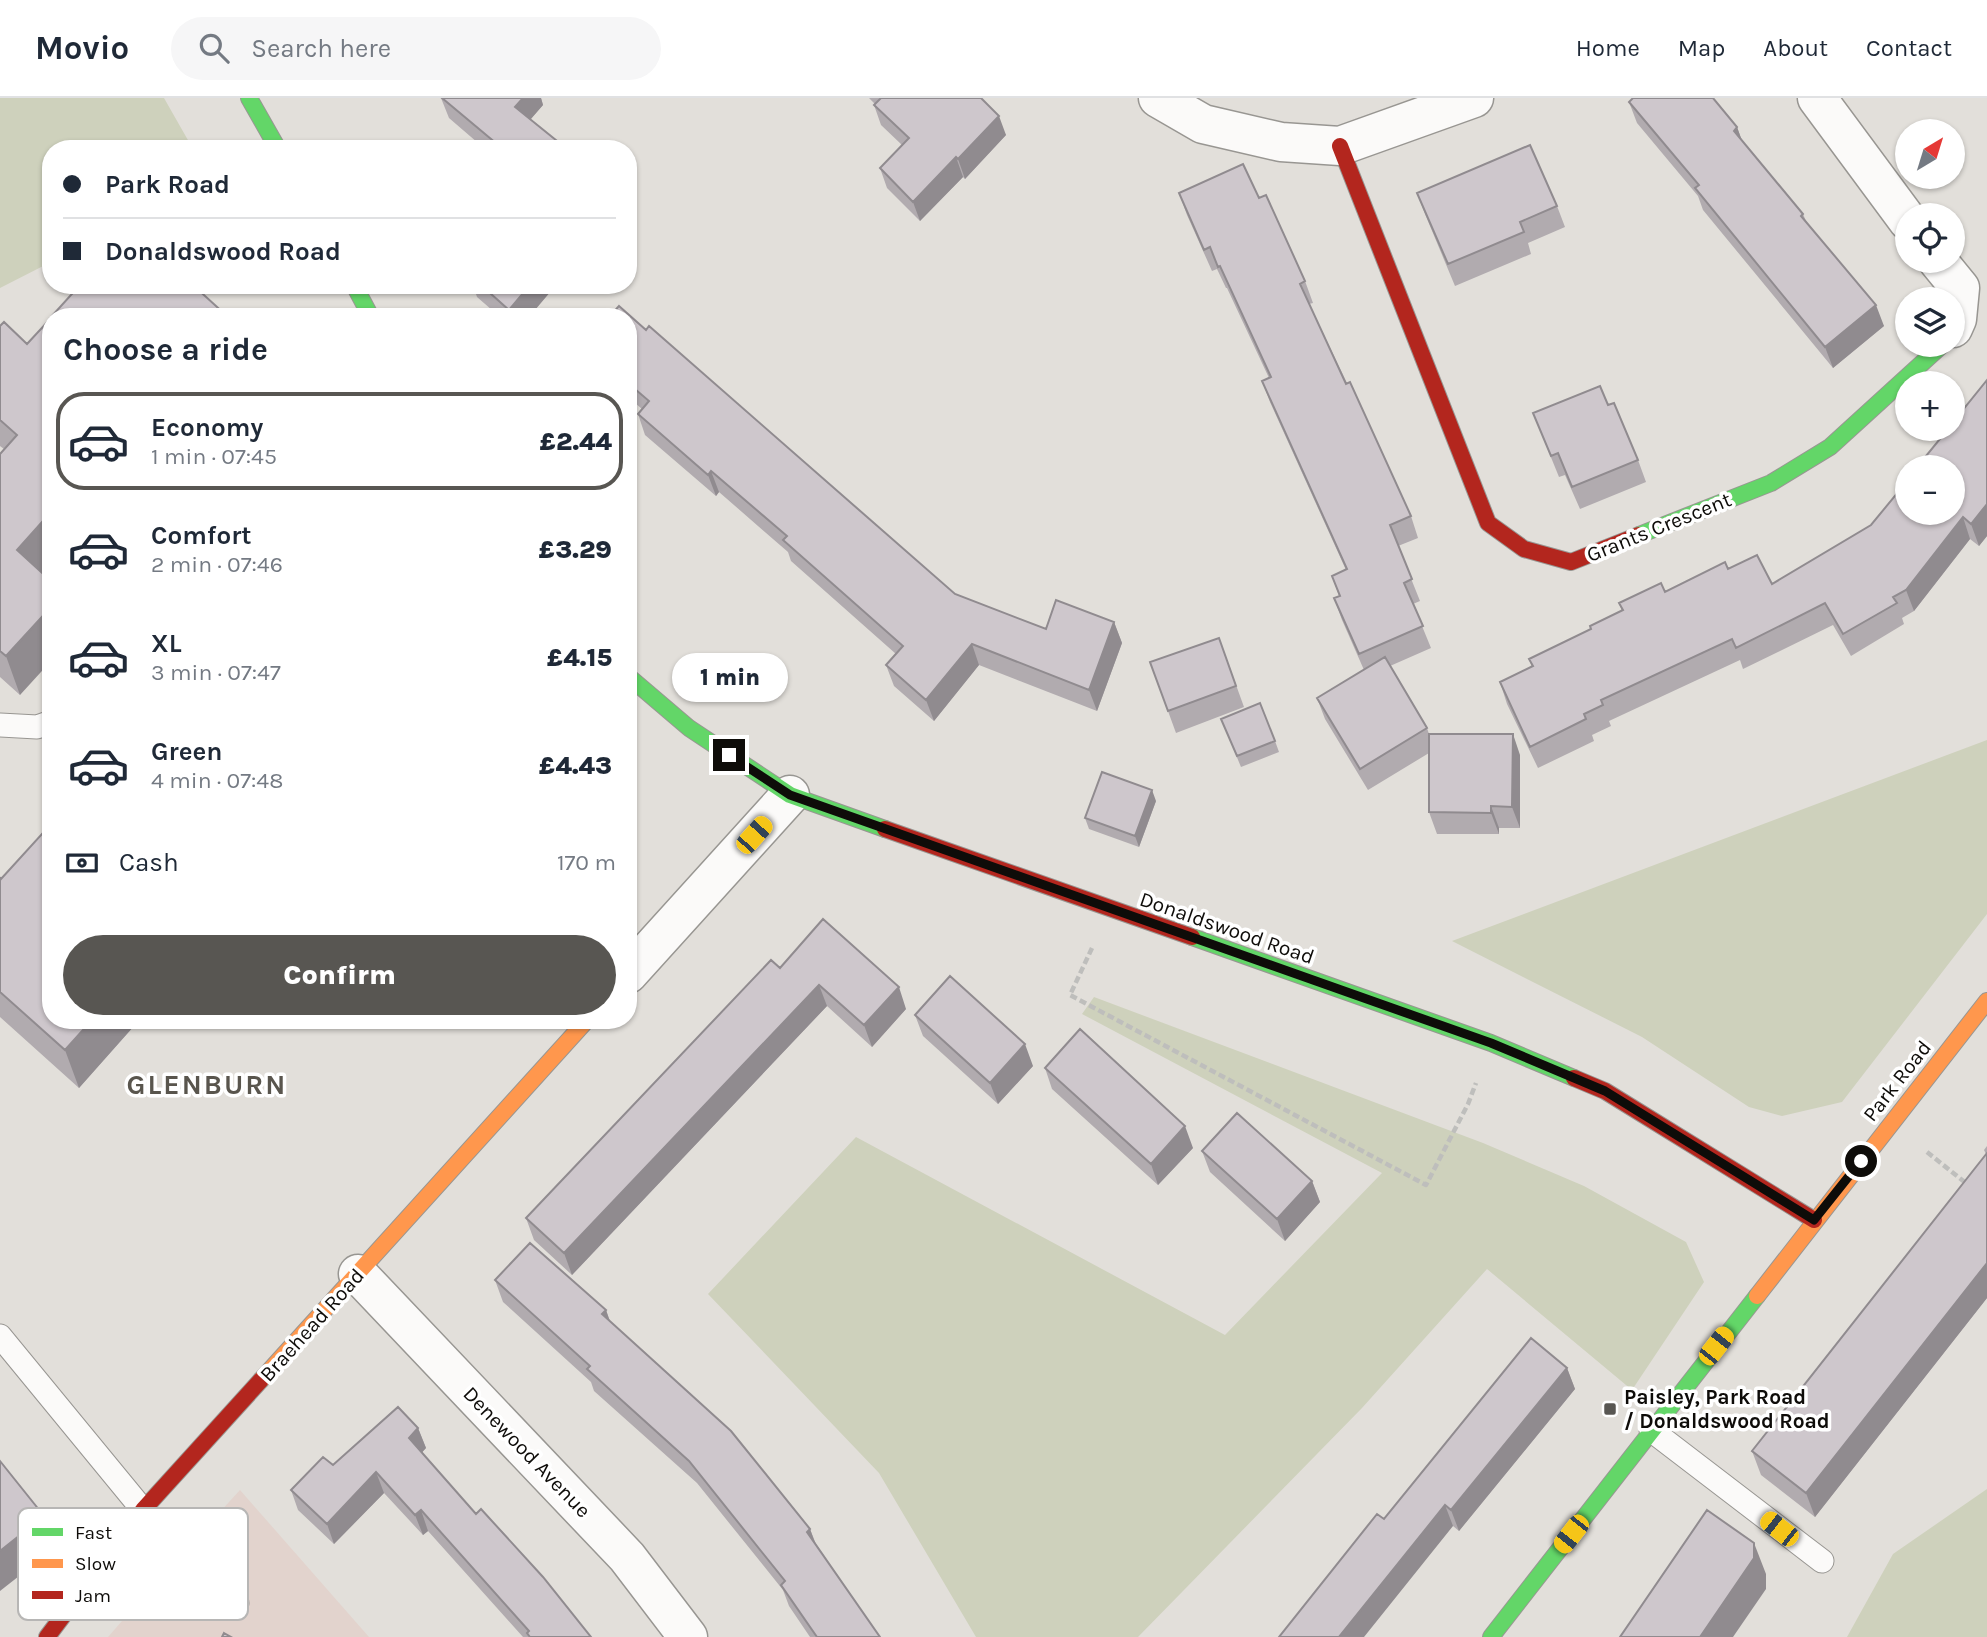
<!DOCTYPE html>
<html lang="en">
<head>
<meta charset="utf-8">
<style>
	:root { --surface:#fff; --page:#f6f6f7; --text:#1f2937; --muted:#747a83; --line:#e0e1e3; --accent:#585652 }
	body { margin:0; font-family:Karla,sans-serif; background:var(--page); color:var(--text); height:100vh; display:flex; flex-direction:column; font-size:26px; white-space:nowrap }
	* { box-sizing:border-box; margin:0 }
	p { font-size:23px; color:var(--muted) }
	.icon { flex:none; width:38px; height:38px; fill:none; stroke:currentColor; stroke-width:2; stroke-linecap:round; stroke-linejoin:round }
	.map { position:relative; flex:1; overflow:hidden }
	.panel { position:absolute; left:42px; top:210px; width:595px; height:721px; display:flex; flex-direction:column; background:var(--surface); border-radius:28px; box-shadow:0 2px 5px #0004 }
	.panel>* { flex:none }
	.top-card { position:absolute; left:42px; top:42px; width:595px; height:154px; border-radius:28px; box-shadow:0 2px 5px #0004; display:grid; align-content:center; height:154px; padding:0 21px; background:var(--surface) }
	.needle { width:46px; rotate:38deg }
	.controls { position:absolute; left:1895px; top:21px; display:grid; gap:14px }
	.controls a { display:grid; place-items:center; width:70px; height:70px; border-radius:50%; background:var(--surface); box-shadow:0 2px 5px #0004; font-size:35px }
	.end { position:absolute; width:32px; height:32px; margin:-16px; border:9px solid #0e0c09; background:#fff; box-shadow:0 0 0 4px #fff }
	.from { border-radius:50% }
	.bubble { position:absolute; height:49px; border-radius:24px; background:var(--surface); box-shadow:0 2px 5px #0004; font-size:23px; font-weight:800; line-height:49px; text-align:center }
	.car { position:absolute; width:21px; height:42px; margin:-21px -10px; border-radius:9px; box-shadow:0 0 5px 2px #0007; background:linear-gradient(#f5c518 24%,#345 0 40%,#f5c518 0 76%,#345 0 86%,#f5c518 0) }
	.top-card b { display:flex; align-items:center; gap:24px; height:66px; font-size:26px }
	.top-card b+b { border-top:2px solid var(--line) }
	.top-card i { width:18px; height:18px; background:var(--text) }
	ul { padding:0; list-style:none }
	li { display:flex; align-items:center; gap:21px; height:98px; margin:0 14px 10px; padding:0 7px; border:4px solid transparent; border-radius:28px }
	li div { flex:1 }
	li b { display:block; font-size:26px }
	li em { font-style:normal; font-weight:800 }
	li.selected { border-color:var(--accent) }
	li>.icon { width:63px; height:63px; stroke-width:1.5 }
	h2 { padding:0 21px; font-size:32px; line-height:84px }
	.pay { display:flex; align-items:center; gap:18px; height:77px; padding:0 21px; font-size:26px }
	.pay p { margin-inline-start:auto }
	.button { display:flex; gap:14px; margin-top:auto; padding:14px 21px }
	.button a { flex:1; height:80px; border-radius:42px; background:var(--accent); color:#fff; font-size:28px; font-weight:800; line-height:80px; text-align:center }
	header { display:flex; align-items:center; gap:42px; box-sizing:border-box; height:98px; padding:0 35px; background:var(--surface); border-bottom:2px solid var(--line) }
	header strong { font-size:33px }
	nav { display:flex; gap:38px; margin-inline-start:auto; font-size:24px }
	.search { width:490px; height:63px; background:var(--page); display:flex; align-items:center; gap:18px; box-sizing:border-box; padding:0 24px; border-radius:38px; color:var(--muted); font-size:26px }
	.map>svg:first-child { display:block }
	.education { fill:#e2d3cd }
	.green { fill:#ced1bc }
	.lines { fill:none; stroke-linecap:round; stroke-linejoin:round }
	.lane-casing { stroke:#989692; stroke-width:25 }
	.street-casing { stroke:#989692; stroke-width:41 }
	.fast-casing { stroke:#989692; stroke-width:18 }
	.slow-casing { stroke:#989692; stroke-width:18 }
	.jam-casing { stroke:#989692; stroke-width:18 }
	.path { stroke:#bebebc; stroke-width:4.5; stroke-dasharray:7 3.5; stroke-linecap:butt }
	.lane { stroke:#fbfaf9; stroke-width:23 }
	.street { stroke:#fbfaf9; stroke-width:38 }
	.fast { stroke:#63d668; stroke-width:16 }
	.slow { stroke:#ff974d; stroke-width:16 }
	.jam { stroke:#b3261e; stroke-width:16 }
	.wall { fill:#b1abaf }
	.shaded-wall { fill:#908b8f }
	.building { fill:#cec7cc; stroke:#908b8f; stroke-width:2 }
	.route { stroke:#0e0c09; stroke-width:9 }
	.poi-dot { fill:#585652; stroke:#fff; stroke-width:2.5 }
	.labels { text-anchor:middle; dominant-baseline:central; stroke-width:7; stroke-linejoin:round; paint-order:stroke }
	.street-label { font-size:21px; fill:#0e0c09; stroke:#fff }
	.poi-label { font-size:21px; font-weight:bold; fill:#0e0c09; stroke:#fff; text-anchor:start }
	.district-label { font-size:28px; font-weight:bold; letter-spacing:2px; fill:#59554d; stroke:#fff }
	.key { fill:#fff; stroke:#b7b6b5; stroke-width:2 }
	.key-label { font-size:19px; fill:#0e0c09 }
</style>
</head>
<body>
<header>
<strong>Movio</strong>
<div class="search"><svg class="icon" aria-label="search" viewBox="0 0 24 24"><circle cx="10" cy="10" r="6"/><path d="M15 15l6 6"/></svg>Search here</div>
<nav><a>Home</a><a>Map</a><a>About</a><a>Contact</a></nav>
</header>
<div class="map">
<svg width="1987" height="1539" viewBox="0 0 1987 1539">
	<rect width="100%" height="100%" fill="#e2dfda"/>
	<!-- education -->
	<path class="education" d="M 240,1392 L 369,1539 L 108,1539 L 164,1475 Z"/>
	<!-- green -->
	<path class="green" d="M 0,0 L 164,0 L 193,51 L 51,51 L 51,164 L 0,190 Z
		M 1987,642 L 1987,816 L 1842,1004 L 1782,1018 L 1749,1009 L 1642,939 L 1452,843 Z
		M 1094,899 L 1483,1045 L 1584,1088 L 1686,1144 L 1704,1184 L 1632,1292 L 1487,1171 L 1362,1310 L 1138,1539 L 976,1539 L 879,1375 L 708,1196 L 856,1039 L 1225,1237 L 1382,1075 L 1082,916 Z
		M 1987,1391 L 1987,1539 L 1847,1539 L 1893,1456 Z"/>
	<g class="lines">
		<defs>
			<path id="lane" d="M 0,627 L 37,629 L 51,624
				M 0,1238 L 143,1412 L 237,1505
				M 1651,1332 L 1822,1463"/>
			<path id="street" d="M 1158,0 L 1203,26 L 1281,44 L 1340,48 L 1474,0
				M 1817,0 L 1908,123
				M 1938,163 L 1960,190 L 1957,221 L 1953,230
				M 628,876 L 790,697
				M 358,1176 L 627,1459 L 688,1539"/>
			<path id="fast" d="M 249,0 L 278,51
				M 354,187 L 371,219
				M 1639,437 L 1771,385 L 1830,349 L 1942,247
				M 628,578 L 689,630 L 790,697 L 885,731
				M 1192,839 L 1491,945 L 1574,980
				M 1491,1539 L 1757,1198"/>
			<path id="slow" d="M 1757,1198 L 1987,903
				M 261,1282 L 587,922"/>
			<path id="jam" d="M 1340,48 L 1488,425 L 1524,451 L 1571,464 L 1639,437
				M 885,731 L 1192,839
				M 1574,980 L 1605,993 L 1814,1122
				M 47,1539 L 143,1412 L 261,1282"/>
		</defs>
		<!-- lane casing -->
		<use href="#lane" class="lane-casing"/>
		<!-- street casing -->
		<use href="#street" class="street-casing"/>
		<!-- fast casing -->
		<use href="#fast" class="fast-casing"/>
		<!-- slow casing -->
		<use href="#slow" class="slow-casing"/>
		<!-- jam casing -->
		<use href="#jam" class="jam-casing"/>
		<!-- path -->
		<path class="path" d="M 1092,850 L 1070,897 L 1426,1087 L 1468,1006 L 1476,985
			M 1927,1054 L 1967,1086"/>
		<!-- lane -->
		<use href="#lane" class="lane"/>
		<!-- street -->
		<use href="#street" class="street"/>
		<!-- fast -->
		<use href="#fast" class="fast"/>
		<!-- slow -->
		<use href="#slow" class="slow"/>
		<!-- jam -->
		<use href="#jam" class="jam"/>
	</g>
	<!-- wall -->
	<path class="wall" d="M 441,0 L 541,0 L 543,7 L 530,22 L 563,51 L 485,51 L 449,20 Z
		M 869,0 L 981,0 L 1006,37 L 965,81 L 963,79 L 920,123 L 887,90 L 880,70 L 902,47 L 881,27 L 874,7 L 875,6 Z
		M 1629,4 L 1737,29 L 1742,43 L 1803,116 L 1806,123 L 1884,228 L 1833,270 L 1703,112 L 1698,98 L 1637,25 Z
		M 1179,95 L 1259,100 L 1305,183 L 1313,205 L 1309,206 L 1411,418 L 1418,440 L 1398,448 L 1420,503 L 1413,506 L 1431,550 L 1390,568 L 1427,630 L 1429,636 L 1520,657 L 1520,730 L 1499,730 L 1499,736 L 1437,736 L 1429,714 L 1429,655 L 1368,692 L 1325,621 L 1317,600 L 1364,572 L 1342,522 L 1334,500 L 1339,498 L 1332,478 L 1346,472 L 1270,304 L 1262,283 L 1269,280 L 1227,190 L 1226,190 L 1217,171 L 1212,173 L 1187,117 Z
		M 1417,95 L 1557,108 L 1565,129 L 1528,145 L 1531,156 L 1455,188 L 1425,116 Z
		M 473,187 L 556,187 L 529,219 L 500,219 L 477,199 Z
		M 628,219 L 955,496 L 1046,531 L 1114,524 L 1122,545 L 1097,613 L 979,567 L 934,623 L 894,588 L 886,567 L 896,556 L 791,463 L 788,454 L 719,394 L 716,398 L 645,337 L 638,316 L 642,311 L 628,299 Z
		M 51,220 L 51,468 L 44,476 L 20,597 L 0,579 L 0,356 L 4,351 L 0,348 L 0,228 L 27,246 Z
		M 1987,282 L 1987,438 L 1979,448 L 1970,441 L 1914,513 L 1902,520 L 1904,526 L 1851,558 L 1833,527 L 1743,571 L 1740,562 L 1609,623 L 1611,628 L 1592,637 L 1594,643 L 1538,670 L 1507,606 L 1500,584 L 1532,569 L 1529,561 L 1591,531 L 1622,513 L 1619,505 L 1665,494 L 1728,471 L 1772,486 L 1871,427 Z
		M 1608,307 L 1638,362 L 1646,384 L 1580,411 L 1565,377 L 1559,379 L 1533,315 Z
		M 1219,540 L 1244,609 L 1176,635 L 1150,564 Z
		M 1221,621 L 1275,643 L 1279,654 L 1241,669 Z
		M 1156,703 L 1139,749 L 1089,731 L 1085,720 Z
		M 0,780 L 51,922 L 132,922 L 134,928 L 79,990 L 0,919 Z
		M 780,870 L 906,911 L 872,949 L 827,908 L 572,1177 L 534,1142 L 526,1120 Z
		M 915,917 L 1033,968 L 998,1006 L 923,938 Z
		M 1045,970 L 1193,1050 L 1158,1087 L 1052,991 Z
		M 1987,1048 L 1987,1200 L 1815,1419 L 1761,1377 L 1752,1353 L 1986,1056 L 1984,1052 Z
		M 1202,1053 L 1312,1083 L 1320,1104 L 1285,1143 L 1210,1074 Z
		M 495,1182 L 606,1212 L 610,1223 L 810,1431 L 816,1446 L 880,1539 L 810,1539 L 789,1508 L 783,1492 L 697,1385 L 594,1293 L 591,1284 L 503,1204 Z
		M 1567,1270 L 1575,1291 L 1459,1433 L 1453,1428 L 1384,1421 Z
		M 418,1330 L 426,1350 L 421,1355 L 476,1416 L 591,1539 L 523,1539 L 428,1433 L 423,1437 L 384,1395 L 334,1446 L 298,1412 L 291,1392 L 333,1367 Z"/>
	<!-- shaded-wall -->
	<path class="shaded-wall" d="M 523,0 L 541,0 L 543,7 L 523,30 L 515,9 Z
		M 999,18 L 1006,37 L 965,81 L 958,61 Z
		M 1737,29 L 1745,51 L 1734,33 Z
		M 956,59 L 963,79 L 920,123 L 913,104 Z
		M 530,187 L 556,187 L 529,219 L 512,219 L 509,212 Z
		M 1876,207 L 1884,228 L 1833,270 L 1825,249 Z
		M 711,373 L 719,394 L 716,398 L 708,377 Z
		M 1987,406 L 1987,438 L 1979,448 L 1971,426 Z
		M 51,414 L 51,468 L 31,490 L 17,452 Z
		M 1963,419 L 1970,441 L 1914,513 L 1906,492 Z
		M 51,509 L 51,563 L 20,597 L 6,558 Z
		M 1114,524 L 1122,545 L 1097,613 L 1089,592 Z
		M 972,546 L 979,567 L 934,623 L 926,602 Z
		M 1513,636 L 1520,657 L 1520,730 L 1512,709 Z
		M 1152,692 L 1156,703 L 1139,749 L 1135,738 Z
		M 1491,708 L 1499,730 L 1499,736 L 1491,715 Z
		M 819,887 L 827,908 L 572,1177 L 564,1155 Z
		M 899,889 L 906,911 L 872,949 L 864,927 Z
		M 92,922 L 132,922 L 134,928 L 79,990 L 65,952 Z
		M 1025,946 L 1033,968 L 998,1006 L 990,985 Z
		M 1185,1028 L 1193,1050 L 1158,1087 L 1151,1066 Z
		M 1312,1083 L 1320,1104 L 1285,1143 L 1277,1121 Z
		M 1987,1165 L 1987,1200 L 1815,1419 L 1806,1395 Z
		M 606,1212 L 613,1233 L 602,1216 Z
		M 1567,1270 L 1575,1291 L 1459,1433 L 1451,1412 Z
		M 418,1330 L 426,1350 L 416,1361 L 409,1340 Z
		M 376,1374 L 384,1395 L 334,1446 L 327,1426 Z
		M 1445,1407 L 1453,1428 L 1364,1539 L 1339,1539 Z
		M 421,1412 L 428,1433 L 423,1437 L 415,1417 Z
		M 44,1418 L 56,1449 L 0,1493 L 0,1453 Z
		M 810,1431 L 818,1453 L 807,1434 Z
		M 1754,1445 L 1766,1476 L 1766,1491 L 1733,1539 L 1700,1539 Z"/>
	<!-- building -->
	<path class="building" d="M 442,0 L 523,0 L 515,9 L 562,47 L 560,50 L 561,51 L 503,51 Z
		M 881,0 L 981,0 L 999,18 L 958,61 L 956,59 L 913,104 L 880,70 L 909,40 L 874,7 Z
		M 1633,0 L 1713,0 L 1737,29 L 1734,33 L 1803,116 L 1801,118 L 1876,207 L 1825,249 L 1695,90 L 1699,87 L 1629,4 Z
		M 1530,47 L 1557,108 L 1520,124 L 1524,134 L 1448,166 L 1417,95 Z
		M 1243,66 L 1259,100 L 1266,97 L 1305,183 L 1300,186 L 1346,286 L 1350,284 L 1411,418 L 1390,427 L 1412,481 L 1404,485 L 1423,528 L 1359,556 L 1334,500 L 1340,498 L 1332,478 L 1347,471 L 1262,283 L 1271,279 L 1220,168 L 1218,169 L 1210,149 L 1204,152 L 1179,95 Z
		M 80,187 L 193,187 L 228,219 L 51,219 Z
		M 481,187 L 530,187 L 509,212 Z
		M 619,208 L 646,232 L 649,228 L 955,496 L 1046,531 L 1056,502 L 1114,524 L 1089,592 L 972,546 L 926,602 L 886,567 L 903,548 L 783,442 L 787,438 L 711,373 L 708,377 L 638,316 L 649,303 L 628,285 L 628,219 L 609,219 Z
		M 51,220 L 51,414 L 17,452 L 51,483 L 51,509 L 6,558 L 0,553 L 0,356 L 17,337 L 0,322 L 0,228 L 4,224 L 27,246 Z
		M 1987,282 L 1987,406 L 1971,426 L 1963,419 L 1906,492 L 1893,499 L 1897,505 L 1843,536 L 1825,505 L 1736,550 L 1732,541 L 1601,602 L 1603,607 L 1584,616 L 1586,621 L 1530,649 L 1500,584 L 1533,568 L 1529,561 L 1591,531 L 1590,528 L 1623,512 L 1619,505 L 1661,485 L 1665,494 L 1725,464 L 1728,471 L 1757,457 L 1772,486 L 1871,427 L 1908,382 L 1908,415 L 1953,415 L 1953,369 L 1917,369 L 1948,331 L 1953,331 L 1953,324 Z
		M 1600,288 L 1608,307 L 1614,305 L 1638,362 L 1572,389 L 1558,355 L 1551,358 L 1533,315 Z
		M 1219,540 L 1236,588 L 1168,613 L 1150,564 Z
		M 1385,559 L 1427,630 L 1360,671 L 1317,600 Z
		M 1260,605 L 1275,643 L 1237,658 L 1221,621 Z
		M 1429,636 L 1513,636 L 1512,709 L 1491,708 L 1491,715 L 1429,714 Z
		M 1102,674 L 1152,692 L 1135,738 L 1085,720 Z
		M 51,726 L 51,922 L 92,922 L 65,952 L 0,894 L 0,780 L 1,781 Z
		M 823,821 L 899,889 L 864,927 L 819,887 L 564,1155 L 526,1120 L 771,862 L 780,870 Z
		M 950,878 L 1025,946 L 990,985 L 915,917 Z
		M 1080,931 L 1185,1028 L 1151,1066 L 1045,970 Z
		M 1237,1015 L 1312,1083 L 1277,1121 L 1202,1053 Z
		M 1987,1055 L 1987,1165 L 1806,1395 L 1752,1353 Z
		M 530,1145 L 606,1212 L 602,1216 L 731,1333 L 810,1431 L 807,1434 L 880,1539 L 817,1539 L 781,1487 L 785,1483 L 689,1363 L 587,1271 L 590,1268 L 495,1182 Z
		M 1531,1240 L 1567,1270 L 1451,1412 L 1445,1407 L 1339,1539 L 1279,1539 L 1377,1416 L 1384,1421 Z
		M 398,1309 L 418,1330 L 409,1340 L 476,1416 L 481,1411 L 543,1479 L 591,1539 L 530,1539 L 527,1535 L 529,1533 L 421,1412 L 415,1417 L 376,1374 L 327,1426 L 291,1392 L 323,1359 L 333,1367 Z
		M 0,1363 L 44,1418 L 0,1453 Z
		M 1707,1412 L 1754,1445 L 1754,1460 L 1700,1539 L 1620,1539 Z
		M 224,1535 L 231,1539 L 222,1539 Z"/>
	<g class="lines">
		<!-- route -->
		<path class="route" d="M 729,657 L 790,697 L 1491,945 L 1605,993 L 1814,1122 L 1861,1063"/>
	</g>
	<!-- markers -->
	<rect class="poi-dot" x="1603" y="1304" width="14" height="14" rx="3.5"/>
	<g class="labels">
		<!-- street labels -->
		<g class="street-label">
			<text transform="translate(1659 429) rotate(-22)">Grants Crescent</text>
			<text transform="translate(1227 830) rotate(19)">Donaldswood Road</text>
			<text transform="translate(1897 983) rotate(-52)">Park Road</text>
			<text transform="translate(312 1227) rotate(-48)">Braehead Road</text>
			<text transform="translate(527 1354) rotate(46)">Denewood Avenue</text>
		</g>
		<!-- poi labels -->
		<g class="poi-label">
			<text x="1624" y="1299">Paisley, Park Road<tspan x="1624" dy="24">/ Donaldswood Road</tspan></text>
		</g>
		<!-- district labels -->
		<g class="district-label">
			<text x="207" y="986">GLENBURN</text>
		</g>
	</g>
	<!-- legend -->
	<rect x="18" y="1410" width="230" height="112" rx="10" class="key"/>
	<rect x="32" y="1430" width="31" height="8" fill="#63d668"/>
	<rect x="32" y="1461" width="31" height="9" fill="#ff974d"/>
	<rect x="32" y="1493" width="31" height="8" fill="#b3261e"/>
	<g class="key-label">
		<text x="75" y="1441">Fast</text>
		<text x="75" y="1472">Slow</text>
		<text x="75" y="1504">Jam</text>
	</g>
</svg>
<div class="controls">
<a><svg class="needle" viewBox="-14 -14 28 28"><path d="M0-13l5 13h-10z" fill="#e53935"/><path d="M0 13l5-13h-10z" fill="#747a83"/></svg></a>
<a><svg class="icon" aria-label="locate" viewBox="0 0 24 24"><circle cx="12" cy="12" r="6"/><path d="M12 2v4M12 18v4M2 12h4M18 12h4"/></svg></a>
<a><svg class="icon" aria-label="layers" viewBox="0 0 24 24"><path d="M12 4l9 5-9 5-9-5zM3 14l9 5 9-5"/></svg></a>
<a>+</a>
<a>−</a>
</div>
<i class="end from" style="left:1861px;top:1063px"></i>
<i class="end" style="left:729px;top:657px"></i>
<div class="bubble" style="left:672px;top:555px;width:116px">1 min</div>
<i class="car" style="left:754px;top:737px;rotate:42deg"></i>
<i class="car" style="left:1716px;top:1248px;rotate:38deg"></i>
<i class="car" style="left:1779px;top:1431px;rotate:308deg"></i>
<i class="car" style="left:1571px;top:1436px;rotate:218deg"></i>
<div class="top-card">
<b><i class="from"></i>Park Road</b>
<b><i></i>Donaldswood Road</b>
</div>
<section class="panel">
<h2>Choose a ride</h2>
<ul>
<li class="selected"><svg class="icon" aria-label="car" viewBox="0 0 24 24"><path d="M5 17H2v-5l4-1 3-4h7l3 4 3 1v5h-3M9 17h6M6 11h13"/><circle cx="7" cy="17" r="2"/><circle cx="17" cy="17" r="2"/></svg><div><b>Economy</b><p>1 min · 07:45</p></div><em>£2.44</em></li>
<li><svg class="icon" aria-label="car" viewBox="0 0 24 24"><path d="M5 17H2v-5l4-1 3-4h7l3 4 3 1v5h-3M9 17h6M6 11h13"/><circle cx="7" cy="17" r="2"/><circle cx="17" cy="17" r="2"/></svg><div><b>Comfort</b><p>2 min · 07:46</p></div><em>£3.29</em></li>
<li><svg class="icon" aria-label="car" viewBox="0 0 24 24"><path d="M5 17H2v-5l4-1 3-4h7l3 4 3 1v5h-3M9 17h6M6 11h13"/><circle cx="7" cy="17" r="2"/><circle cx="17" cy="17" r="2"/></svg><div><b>XL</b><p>3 min · 07:47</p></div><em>£4.15</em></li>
<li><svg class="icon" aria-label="car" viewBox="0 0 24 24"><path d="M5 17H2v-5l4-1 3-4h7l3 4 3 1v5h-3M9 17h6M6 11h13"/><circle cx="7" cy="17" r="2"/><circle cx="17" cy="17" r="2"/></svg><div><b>Green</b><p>4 min · 07:48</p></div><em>£4.43</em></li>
</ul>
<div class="pay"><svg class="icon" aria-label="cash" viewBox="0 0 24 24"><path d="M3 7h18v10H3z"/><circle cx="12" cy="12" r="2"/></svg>Cash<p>170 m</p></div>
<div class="button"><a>Confirm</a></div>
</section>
</div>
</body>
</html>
